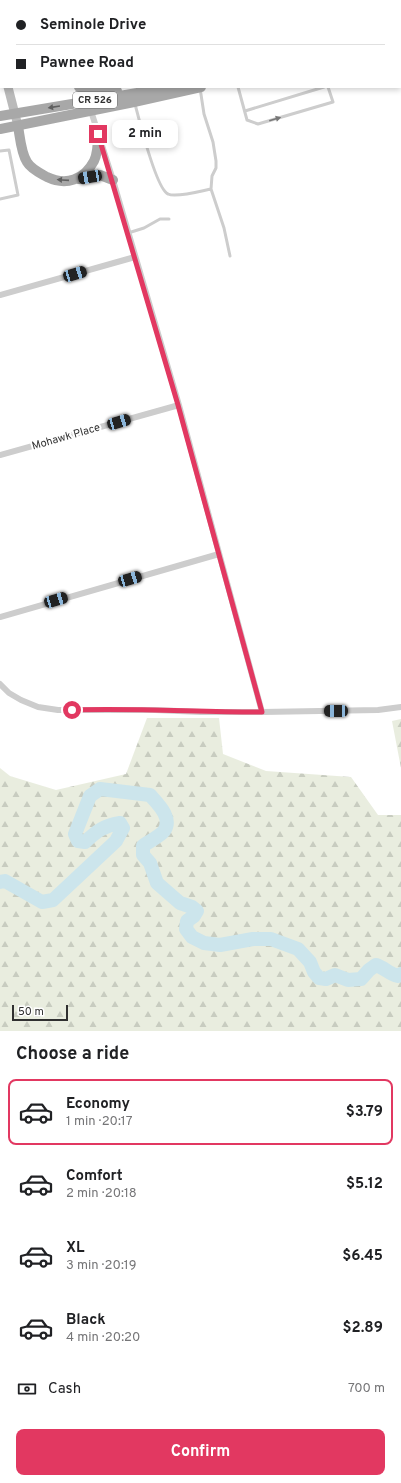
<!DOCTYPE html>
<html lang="en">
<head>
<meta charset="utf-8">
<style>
	:root { --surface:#fff; --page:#f2f2f2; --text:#202124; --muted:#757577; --line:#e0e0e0; --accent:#e23861 }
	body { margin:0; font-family:Overpass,sans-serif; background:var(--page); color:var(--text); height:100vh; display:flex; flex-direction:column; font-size:15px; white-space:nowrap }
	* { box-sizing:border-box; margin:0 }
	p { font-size:13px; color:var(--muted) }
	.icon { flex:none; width:22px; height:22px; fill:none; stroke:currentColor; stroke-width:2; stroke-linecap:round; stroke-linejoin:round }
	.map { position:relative; height:1031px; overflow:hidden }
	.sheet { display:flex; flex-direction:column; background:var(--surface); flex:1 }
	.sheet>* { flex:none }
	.top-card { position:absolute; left:0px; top:0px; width:401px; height:88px; box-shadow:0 2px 6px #0003; display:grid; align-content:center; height:88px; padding:0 16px; background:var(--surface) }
	.scale { position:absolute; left:12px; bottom:10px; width:56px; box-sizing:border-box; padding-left:4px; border:2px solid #303030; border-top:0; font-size:11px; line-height:14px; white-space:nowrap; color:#303030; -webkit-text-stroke:3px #fff; paint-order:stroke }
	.end { position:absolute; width:18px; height:18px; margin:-9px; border:5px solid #e23861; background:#fff; box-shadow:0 0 0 2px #fff }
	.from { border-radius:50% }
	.bubble { position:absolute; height:28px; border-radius:8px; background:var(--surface); box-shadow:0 2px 6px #0003; font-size:13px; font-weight:700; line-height:28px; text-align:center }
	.car { position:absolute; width:12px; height:24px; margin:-12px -6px; border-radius:5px; box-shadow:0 0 3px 1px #0007; background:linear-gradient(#222 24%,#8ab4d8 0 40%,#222 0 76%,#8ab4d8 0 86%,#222 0) }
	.top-card b { display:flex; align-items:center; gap:14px; height:38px; font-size:15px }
	.top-card b+b { border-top:1px solid var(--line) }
	.top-card i { width:10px; height:10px; background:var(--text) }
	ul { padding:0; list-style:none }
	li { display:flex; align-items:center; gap:12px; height:66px; margin:0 8px 6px; padding:0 8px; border:2px solid transparent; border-radius:8px }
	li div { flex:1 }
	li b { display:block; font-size:15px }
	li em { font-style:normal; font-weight:700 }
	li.active { border-color:var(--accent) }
	li>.icon { width:36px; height:36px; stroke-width:1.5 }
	h2 { padding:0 16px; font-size:18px; line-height:48px }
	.pay { display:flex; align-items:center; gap:10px; height:44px; padding:0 16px; font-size:15px }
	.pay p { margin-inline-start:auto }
	.button { display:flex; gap:8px; margin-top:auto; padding:8px 16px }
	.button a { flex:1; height:46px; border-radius:8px; background:var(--accent); color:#fff; font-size:16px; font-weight:700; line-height:46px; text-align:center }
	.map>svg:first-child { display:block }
	.forest { fill:url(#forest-firs) }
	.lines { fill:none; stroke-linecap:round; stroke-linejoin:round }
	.river { stroke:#cce5ec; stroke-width:14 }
	.lane { stroke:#cdcdcd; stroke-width:3 }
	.street { stroke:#cdcdcd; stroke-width:6 }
	.secondary { stroke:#bababa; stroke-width:9 }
	.primary { stroke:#a8a8a8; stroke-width:10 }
	.oneway { fill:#606060 }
	.oneway2 { fill:#777 }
	.route { stroke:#e23861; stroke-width:5 }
	.labels { text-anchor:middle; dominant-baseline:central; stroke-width:4; stroke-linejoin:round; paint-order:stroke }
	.shield { fill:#fff; stroke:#6e6e6e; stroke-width:1 }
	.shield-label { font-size:10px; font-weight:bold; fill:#303030 }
	.street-label { font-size:11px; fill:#303030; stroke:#fff }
</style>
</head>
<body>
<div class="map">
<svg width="401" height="1031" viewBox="0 0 401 1031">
	<defs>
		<pattern id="forest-firs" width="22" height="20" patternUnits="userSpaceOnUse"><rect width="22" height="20" fill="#e9eddf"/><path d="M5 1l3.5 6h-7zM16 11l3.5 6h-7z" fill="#c8ccc0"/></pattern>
	</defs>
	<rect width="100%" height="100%" fill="#fff"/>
	<!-- forest -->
	<path class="forest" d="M 147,718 L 219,718 L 223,754 L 266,771 L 351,777 L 378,815 L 401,815 L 401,1031 L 0,1031 L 0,768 L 10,776 L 56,790 L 126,774 Z
		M 401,719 L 401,768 L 392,721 Z"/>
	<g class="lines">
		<!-- river -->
		<path class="river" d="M 0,882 L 5,881 L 42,902 L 53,900 L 116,841 L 123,828 L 120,823 C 103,826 97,831 85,842 L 78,841 L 75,834 L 90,796 L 100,789 L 150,795 C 158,804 173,818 164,831 C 159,837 149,841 143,846 L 143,855 L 150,863 L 157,883 L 180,903 L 192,907 L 197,911 L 194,916 L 187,921 L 186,929 L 192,937 L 204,943 L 220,945 L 253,939 L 271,939 L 298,949 L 310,962 L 314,972 L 319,978 L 326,979 L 335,975 L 348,980 L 361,979 L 369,970 L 376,965 C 385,968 389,974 398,976 L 401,974"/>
		<!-- lane -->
		<path class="lane" d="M 238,87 L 247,120 L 258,124 L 333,102 L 328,87
			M 135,104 C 139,119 156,189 168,194 C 176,198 201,191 211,189 L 212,176 L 216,168 L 216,161 L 213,142 L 204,114 L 200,88
			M 245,111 L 324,87
			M 0,151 L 9,150 L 18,195 L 0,199
			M 211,189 L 224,228 L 230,256
			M 128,233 L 144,228 L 160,219 L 169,219"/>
		<!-- street -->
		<path class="street" d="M 16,0 L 18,1
			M 272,1 L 276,0
			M 0,6 L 1,4
			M 91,111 L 113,180 L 179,405 L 262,712
			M 0,295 L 135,257
			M 0,455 L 179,405
			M 0,617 L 219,554
			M 0,684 L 9,693 L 21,700 L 38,707 L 58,710 L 155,710 L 201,712 L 262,712 L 378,710 L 401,707"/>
		<!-- secondary -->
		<path class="secondary" d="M 0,67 L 1,69
			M 8,87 L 18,126"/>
		<!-- primary -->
		<path class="primary" d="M 400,33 L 401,33
			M 0,57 L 1,57
			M 79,87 L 103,91 L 117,91
			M 0,116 L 173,87
			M 18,126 C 20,137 21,153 27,162 C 31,169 40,173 47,177 C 66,186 84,180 94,161 C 98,153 98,143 98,134
			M 0,129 L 134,102 L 201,87
			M 79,179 L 100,175 L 113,180"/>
	</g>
	<!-- one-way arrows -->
	<defs><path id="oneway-solid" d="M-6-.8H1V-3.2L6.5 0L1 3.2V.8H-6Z"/></defs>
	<g class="oneway">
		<use href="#oneway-solid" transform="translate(54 107) rotate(171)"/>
		<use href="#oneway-solid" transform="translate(63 180) rotate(-176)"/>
	</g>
	<use class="oneway2" href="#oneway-solid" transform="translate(275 119) rotate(-16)"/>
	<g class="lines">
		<!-- route -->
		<path class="route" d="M 72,710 C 135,708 198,712 262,712 L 178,405 L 98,134"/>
	</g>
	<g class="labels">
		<!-- shield labels -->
		<rect class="shield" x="73" y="92" width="44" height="16" rx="3"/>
		<g class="shield-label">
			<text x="95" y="100">CR 526</text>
		</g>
		<!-- street labels -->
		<g class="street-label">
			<text transform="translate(66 437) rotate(-16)">Mohawk Place</text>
		</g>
	</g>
</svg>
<div class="scale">50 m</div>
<i class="end from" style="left:72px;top:710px"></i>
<i class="end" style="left:98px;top:134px"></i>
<div class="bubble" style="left:112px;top:120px;width:66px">2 min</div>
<i class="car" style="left:90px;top:177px;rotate:260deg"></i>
<i class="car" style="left:75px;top:274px;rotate:74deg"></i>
<i class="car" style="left:119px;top:422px;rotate:74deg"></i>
<i class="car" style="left:130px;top:579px;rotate:74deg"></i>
<i class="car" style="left:56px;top:600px;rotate:74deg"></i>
<i class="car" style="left:336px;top:711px;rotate:270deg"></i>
<div class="top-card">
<b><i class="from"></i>Seminole Drive</b>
<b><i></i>Pawnee Road</b>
</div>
</div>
<section class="sheet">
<h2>Choose a ride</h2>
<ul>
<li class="active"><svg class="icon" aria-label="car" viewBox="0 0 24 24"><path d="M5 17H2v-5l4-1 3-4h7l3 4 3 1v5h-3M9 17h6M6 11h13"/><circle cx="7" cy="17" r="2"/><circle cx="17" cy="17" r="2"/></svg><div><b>Economy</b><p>1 min · 20:17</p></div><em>$3.79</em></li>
<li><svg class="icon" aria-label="car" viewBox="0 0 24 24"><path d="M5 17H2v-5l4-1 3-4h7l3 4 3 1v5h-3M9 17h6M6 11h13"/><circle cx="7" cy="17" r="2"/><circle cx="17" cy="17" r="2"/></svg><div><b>Comfort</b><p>2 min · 20:18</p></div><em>$5.12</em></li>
<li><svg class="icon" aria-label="car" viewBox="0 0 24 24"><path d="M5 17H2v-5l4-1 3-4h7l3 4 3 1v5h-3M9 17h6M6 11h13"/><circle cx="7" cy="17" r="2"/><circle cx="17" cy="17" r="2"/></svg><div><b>XL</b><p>3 min · 20:19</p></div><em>$6.45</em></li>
<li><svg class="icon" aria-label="car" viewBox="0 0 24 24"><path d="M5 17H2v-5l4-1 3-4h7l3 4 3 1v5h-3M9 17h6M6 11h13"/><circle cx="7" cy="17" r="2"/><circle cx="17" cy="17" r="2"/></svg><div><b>Black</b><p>4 min · 20:20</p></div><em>$2.89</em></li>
</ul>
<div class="pay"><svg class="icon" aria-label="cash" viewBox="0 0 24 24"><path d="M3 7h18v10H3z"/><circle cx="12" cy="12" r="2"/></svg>Cash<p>700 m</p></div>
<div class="button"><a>Confirm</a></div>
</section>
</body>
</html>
